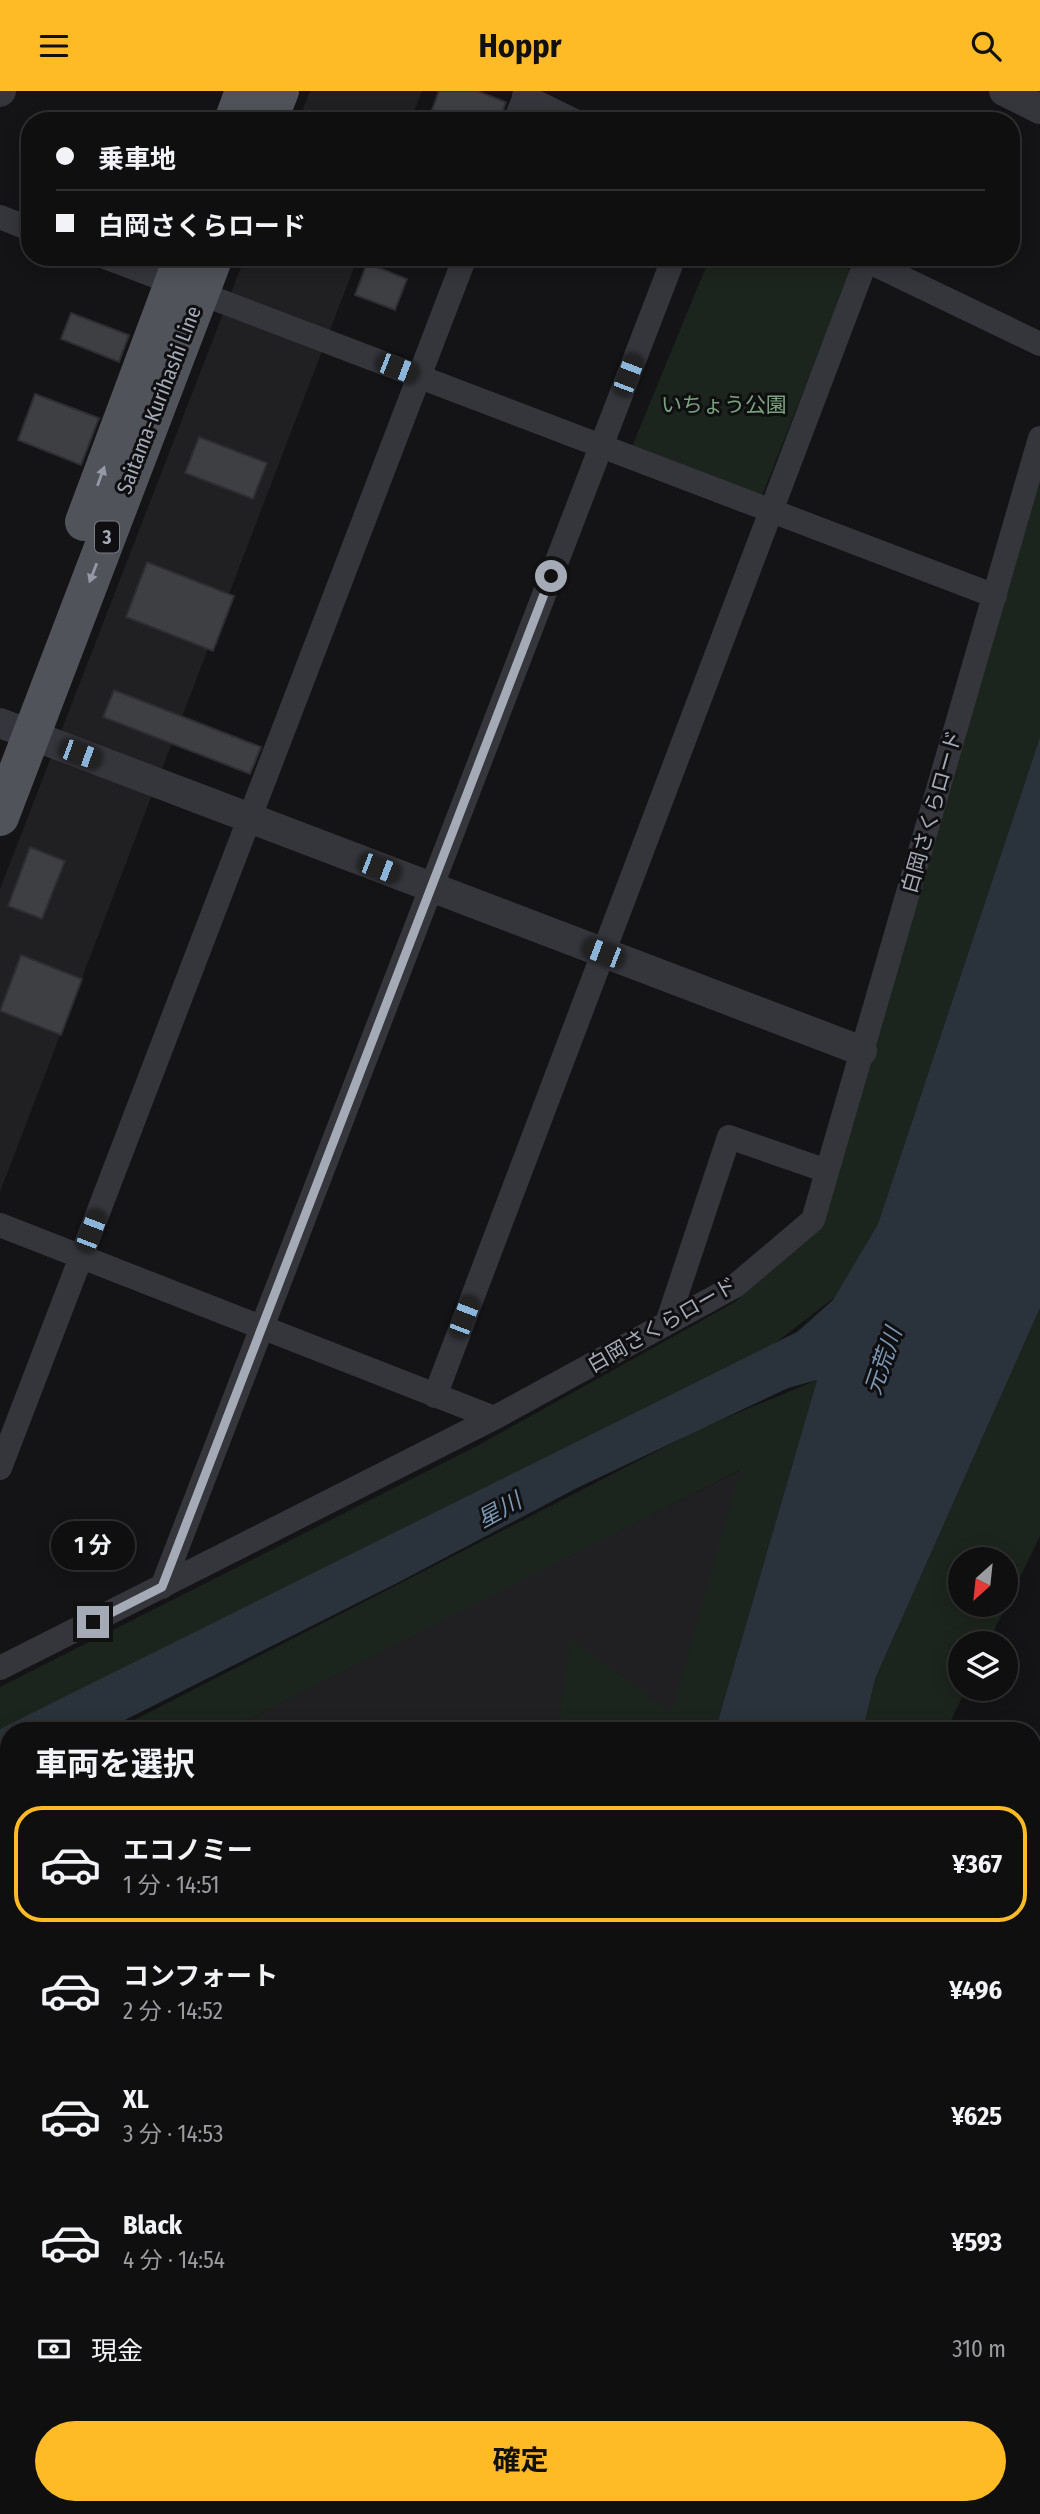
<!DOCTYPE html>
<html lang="ja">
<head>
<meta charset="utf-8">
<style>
	:root { --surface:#0f0f10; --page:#1d1d1e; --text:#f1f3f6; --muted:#9b9c9f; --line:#2f2f30; --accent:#febb25 }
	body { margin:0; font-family:"Fira Sans Condensed","Noto Sans JP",sans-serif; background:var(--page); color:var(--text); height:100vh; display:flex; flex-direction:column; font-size:26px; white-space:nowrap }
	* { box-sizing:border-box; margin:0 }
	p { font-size:23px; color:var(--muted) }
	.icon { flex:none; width:38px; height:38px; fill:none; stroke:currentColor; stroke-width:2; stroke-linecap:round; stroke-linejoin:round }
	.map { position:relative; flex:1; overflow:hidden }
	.side { position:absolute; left:0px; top:1631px; width:1041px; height:793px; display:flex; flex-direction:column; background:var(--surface); border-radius:28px 28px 0 0; box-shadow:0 4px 18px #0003,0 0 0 2px var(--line) }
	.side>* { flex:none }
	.banner { position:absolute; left:21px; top:21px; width:999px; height:154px; border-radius:28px; box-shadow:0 4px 18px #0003,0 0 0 2px var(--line); display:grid; align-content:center; height:154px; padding:0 35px; background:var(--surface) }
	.needle { width:46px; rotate:207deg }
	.fabs { position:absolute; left:948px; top:1456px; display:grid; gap:14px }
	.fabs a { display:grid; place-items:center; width:70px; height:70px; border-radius:50%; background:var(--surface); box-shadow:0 4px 18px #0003,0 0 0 2px var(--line); font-size:35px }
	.end { position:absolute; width:32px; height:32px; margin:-16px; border:9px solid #a5aab7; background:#111; box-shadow:0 0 0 4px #111 }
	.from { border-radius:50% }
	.bubble { position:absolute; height:49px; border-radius:24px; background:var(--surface); box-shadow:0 4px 18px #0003,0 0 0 2px var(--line); font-size:23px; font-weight:700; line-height:49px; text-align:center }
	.car { position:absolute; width:21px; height:42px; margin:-21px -10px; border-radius:9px; box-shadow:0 0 5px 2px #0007; background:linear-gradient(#222 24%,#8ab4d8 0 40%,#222 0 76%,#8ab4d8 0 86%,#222 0) }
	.banner b { display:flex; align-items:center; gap:24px; height:66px; font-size:26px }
	.banner b+b { border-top:2px solid var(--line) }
	.banner i { width:18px; height:18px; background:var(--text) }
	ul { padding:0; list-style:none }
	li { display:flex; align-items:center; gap:21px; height:116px; margin:0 14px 10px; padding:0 21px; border:4px solid transparent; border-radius:28px }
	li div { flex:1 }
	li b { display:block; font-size:26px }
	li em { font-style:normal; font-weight:700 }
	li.on { border-color:var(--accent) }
	li>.icon { width:63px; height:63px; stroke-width:1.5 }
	h2 { padding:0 35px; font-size:32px; line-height:84px }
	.pay { display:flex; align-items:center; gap:18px; height:77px; padding:0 35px; font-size:26px }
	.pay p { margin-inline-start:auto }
	.cta { display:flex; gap:14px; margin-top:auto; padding:14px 35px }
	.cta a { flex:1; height:80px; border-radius:42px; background:var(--accent); color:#111; font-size:28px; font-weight:700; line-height:80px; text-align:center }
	header { display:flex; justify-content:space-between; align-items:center; height:91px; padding:0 35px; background:var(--accent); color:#111; font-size:32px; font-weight:700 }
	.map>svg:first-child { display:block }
	.built { fill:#202023 }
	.green { fill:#1c251d; fill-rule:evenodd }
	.water { fill:#2a333b }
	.building { fill:#3e3f43; stroke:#2e2e32; stroke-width:2 }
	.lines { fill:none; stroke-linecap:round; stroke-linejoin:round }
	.service { stroke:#35363c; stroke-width:12 }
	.minor { stroke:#35363c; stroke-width:24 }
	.tertiary { stroke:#35363c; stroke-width:30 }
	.primary { stroke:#51535b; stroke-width:38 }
	.oneway { fill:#9499a5 }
	.route { stroke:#a5aab7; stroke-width:9 }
	.labels { text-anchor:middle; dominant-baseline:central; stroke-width:6; stroke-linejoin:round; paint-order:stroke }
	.shield { fill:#0f0f11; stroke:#787c85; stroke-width:2 }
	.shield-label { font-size:19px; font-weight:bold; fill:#a5aab7 }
	.street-label { font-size:21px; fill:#a5aab7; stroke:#0f0f11 }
	.park-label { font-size:21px; fill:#7ba47e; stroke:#0f0f11 }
	.water-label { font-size:23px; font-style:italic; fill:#7a98b5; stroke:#0f0f11 }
</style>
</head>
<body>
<header><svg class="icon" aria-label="menu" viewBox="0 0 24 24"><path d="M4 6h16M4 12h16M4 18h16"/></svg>Hoppr<svg class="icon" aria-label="search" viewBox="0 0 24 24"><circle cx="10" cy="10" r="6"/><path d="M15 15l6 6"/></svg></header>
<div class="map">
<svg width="1040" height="2423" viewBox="0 0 1040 2423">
	<rect width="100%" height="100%" fill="#141416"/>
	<!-- built -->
	<path class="built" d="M 310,0 L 422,0 L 410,30 L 298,30 Z
		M 245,166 L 358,166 L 0,1101 L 0,798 Z
		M 741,1379 L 666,1640 L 225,1640 L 449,1524 Z
		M 9,1742 L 9,2415 L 546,2415 L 547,2423 L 0,2423 L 0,1746 Z"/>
	<!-- green -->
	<path class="green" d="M 710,166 L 823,166 L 851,179 L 760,410 L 629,363 Z
		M 1040,390 L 1040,646 L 878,1133 L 835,1206 L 770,1256 L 0,1643 L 0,1596 L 477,1355 L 735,1211 L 823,1133 Z
		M 1040,1217 L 1040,1445 L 988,1552 L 961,1552 L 961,1598 L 966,1598 L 946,1640 L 863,1640 L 875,1588 ZM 961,1468 L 1006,1468 L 1006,1514 L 961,1514 Z
		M 817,1289 L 715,1640 L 560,1640 L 561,1612 L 571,1549 L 671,1621 L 740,1379 L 225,1640 L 113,1640 L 702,1337 Z
		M 9,1692 L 9,1742 L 0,1746 L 0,1697 Z
		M 519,2415 L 599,2415 L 599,2423 L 519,2423 Z
		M 744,2415 L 803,2415 L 805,2423 L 745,2423 Z"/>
	<!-- water -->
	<path class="water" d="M 1040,646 L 1040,1217 L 875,1588 L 863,1640 L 715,1640 L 817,1289 L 788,1297 L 577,1397 L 401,1490 L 103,1640 L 9,1640 L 9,1687 L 0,1692 L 0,1638 L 797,1241 L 833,1209 L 878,1133 Z
		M 599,2415 L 744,2415 L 745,2423 L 599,2423 Z"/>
	<!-- building -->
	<path class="building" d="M 439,0 L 477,0 L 506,11 L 499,30 L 428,30 Z
		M 367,172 L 407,188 L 395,219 L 355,204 Z
		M 71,222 L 129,244 L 119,271 L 61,248 Z
		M 35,303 L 99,327 L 81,374 L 18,349 Z
		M 199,346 L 267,372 L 253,408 L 185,382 Z
		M 147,471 L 234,505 L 213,560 L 126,526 Z
		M 114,599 L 261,656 L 250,683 L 103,626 Z
		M 30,756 L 65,770 L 42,828 L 8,815 Z
		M 21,864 L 82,888 L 61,944 L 0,920 Z"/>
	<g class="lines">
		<!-- service -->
		<path class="service" d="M 0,1803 L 9,1799
			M 465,2415 L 465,2423"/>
		<!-- minor -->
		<path class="minor" d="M 524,5 L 575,30
			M 515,30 L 527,0
			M 0,126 L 30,138
			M 105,166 L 995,505
			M 859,166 L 1040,253
			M 0,1134 L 494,1327
			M 667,1232 L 729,1046 L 827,1080
			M 435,1305 L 866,170
			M 0,1377 L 465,166
			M 162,1496 L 674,166
			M 0,1577 L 494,1327 L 735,1195 L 813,1129 L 1040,347
			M 1032,1806 L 1040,1809"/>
		<!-- tertiary -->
		<path class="tertiary" d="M 1004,0 L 1040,18
			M 0,1 L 1,0
			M 0,632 L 862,960"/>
		<!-- primary -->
		<path class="primary" d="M 233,30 L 244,0
			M 268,30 L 280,0
			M 84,431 L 183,166
			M 0,726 L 214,166"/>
	</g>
	<!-- one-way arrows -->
	<defs><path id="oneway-solid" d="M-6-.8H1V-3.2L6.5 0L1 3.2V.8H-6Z" transform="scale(1.75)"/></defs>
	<g class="oneway">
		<use href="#oneway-solid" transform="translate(101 385) rotate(-70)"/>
		<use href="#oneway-solid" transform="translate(93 482) rotate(111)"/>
	</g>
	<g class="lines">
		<!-- route -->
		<path class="route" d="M 93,1531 L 162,1496 L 551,485"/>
	</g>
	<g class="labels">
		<!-- shield labels -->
		<rect class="shield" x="95" y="430.5" width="24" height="31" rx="5"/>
		<g class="shield-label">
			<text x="107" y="446">3</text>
		</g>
		<!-- street labels -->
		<g class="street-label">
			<text transform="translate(159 309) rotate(-69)">Saitama-Kurihashi Line</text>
			<text transform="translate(932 721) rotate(-74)">白岡さくらロード</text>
			<text transform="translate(662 1234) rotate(-30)">白岡さくらロード</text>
		</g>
		<!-- park labels -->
		<g class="park-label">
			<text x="724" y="314">いちょう公園</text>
		</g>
		<!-- water labels -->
		<g class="water-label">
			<text transform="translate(883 1270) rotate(-71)">元荒川</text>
			<text transform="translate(499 1419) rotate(-29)">星川</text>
		</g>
	</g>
</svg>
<div class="fabs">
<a><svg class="needle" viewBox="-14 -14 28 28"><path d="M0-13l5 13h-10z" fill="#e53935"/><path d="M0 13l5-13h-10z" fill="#9b9c9f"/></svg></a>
<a><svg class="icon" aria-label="layers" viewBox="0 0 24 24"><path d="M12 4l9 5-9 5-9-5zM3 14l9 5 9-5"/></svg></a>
</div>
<i class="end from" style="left:551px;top:485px"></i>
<i class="end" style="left:93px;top:1531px"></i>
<div class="bubble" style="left:51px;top:1430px;width:84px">1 分</div>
<i class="car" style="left:397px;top:277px;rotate:111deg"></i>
<i class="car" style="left:628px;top:284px;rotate:21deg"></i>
<i class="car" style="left:80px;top:663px;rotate:110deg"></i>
<i class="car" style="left:379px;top:777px;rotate:111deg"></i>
<i class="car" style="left:603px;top:862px;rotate:291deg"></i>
<i class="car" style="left:91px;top:1140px;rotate:21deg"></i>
<i class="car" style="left:464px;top:1226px;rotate:21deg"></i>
<div class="banner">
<b><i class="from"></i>乗車地</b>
<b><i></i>白岡さくらロード</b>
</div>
<section class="side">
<h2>車両を選択</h2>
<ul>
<li class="on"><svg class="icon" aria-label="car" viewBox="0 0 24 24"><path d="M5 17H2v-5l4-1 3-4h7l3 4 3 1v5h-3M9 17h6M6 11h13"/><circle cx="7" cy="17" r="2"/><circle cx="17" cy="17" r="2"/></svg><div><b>エコノミー</b><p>1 分 · 14:51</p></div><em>¥367</em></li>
<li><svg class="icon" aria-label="car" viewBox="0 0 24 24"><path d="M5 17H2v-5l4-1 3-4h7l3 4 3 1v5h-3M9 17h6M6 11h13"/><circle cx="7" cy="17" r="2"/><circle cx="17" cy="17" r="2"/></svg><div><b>コンフォート</b><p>2 分 · 14:52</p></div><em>¥496</em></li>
<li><svg class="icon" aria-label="car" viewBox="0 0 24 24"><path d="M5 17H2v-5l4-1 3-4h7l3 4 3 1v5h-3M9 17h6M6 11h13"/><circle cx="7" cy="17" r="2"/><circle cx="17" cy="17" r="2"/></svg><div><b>XL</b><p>3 分 · 14:53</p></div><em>¥625</em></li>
<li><svg class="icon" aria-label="car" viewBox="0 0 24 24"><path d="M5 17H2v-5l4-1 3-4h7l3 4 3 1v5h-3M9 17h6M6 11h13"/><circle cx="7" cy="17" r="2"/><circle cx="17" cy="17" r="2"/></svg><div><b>Black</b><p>4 分 · 14:54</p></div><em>¥593</em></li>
</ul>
<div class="pay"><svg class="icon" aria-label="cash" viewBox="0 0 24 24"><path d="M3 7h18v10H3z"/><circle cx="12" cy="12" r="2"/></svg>現金<p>310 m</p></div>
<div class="cta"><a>確定</a></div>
</section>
</div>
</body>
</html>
